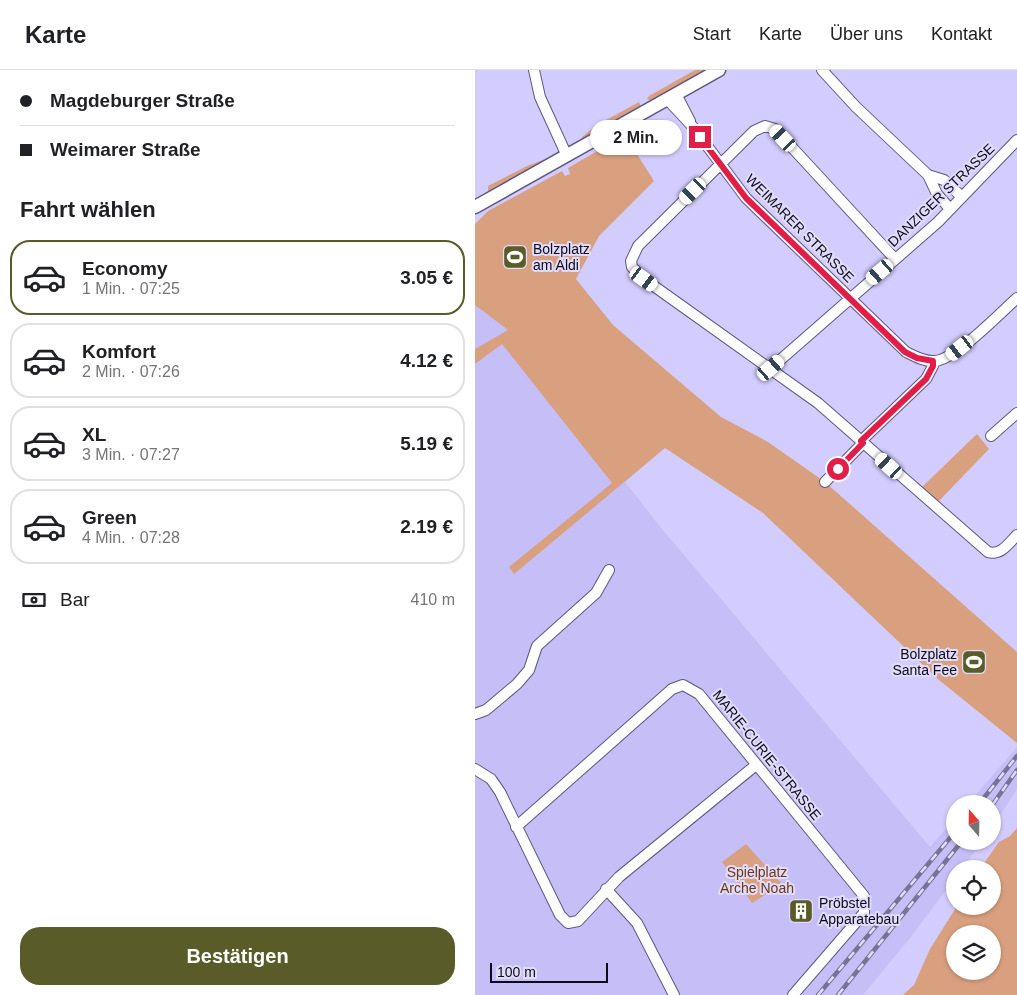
<!DOCTYPE html>
<html lang="de">
<head>
<meta charset="utf-8">
<style>
	:root { --surface:#fff; --page:#f6f6f6; --text:#202124; --muted:#757577; --line:#e0e0e0; --accent:#595b28 }
	body { margin:0; font-family:Arial,sans-serif; background:var(--page); color:var(--text); height:100vh; display:flex; flex-direction:column; font-size:19px; white-space:nowrap }
	* { box-sizing:border-box; margin:0 }
	p { font-size:16px; color:var(--muted) }
	.icon { flex:none; width:28px; height:28px; fill:none; stroke:currentColor; stroke-width:2; stroke-linecap:round; stroke-linejoin:round }
	.map { position:relative; flex:1; overflow:hidden }
	.details { display:flex; flex-direction:column; background:var(--surface); width:475px }
	.details>* { flex:none }
	.guide { display:grid; align-content:center; height:110px; padding:0 20px; background:var(--surface) }
	.needle { width:32px; rotate:340deg }
	.buttons { position:absolute; left:471px; top:725px; display:grid; gap:10px }
	.buttons a { display:grid; place-items:center; width:55px; height:55px; border-radius:50%; background:var(--surface); box-shadow:0 1px 4px #0004; font-size:25px }
	.scale { position:absolute; left:15px; bottom:12px; width:118px; box-sizing:border-box; padding-left:5px; border:2px solid #0d0a1a; border-top:0; font-size:14px; line-height:18px; white-space:nowrap; color:#0d0a1a; -webkit-text-stroke:4px #e0dcfa; paint-order:stroke }
	.end { position:absolute; width:22px; height:22px; margin:-11px; border:6px solid #e11d48; background:#fff; box-shadow:0 0 0 2px #fff }
	.from { border-radius:50% }
	.bubble { position:absolute; height:35px; border-radius:18px; background:var(--surface); box-shadow:0 1px 4px #0004; font-size:16px; font-weight:600; line-height:35px; text-align:center }
	.car { position:absolute; width:15px; height:30px; margin:-15px -8px; border-radius:6px; box-shadow:0 0 4px 1px #0007; background:linear-gradient(#fff 24%,#345 0 40%,#fff 0 76%,#345 0 86%,#fff 0) }
	.guide b { display:flex; align-items:center; gap:18px; height:48px; font-size:19px }
	.guide b+b { border-top:1px solid var(--line) }
	.guide i { width:12px; height:12px; background:var(--text) }
	ul { padding:0; list-style:none }
	li { display:flex; align-items:center; gap:15px; height:75px; margin:0 10px 8px; padding:0 10px; border:2px solid var(--line); border-radius:20px }
	li div { flex:1 }
	li b { display:block; font-size:19px }
	li em { font-style:normal; font-weight:600 }
	li.selected { border-color:var(--accent) }
	li>.icon { width:45px; height:45px; stroke-width:1.5 }
	h2 { padding:0 20px; font-size:22px; line-height:60px }
	.pay { display:flex; align-items:center; gap:12px; height:55px; padding:0 20px; font-size:19px }
	.pay p { margin-inline-start:auto }
	.cta { display:flex; gap:10px; margin-top:auto; padding:10px 20px }
	.cta a { flex:1; height:58px; border-radius:20px; background:var(--accent); color:#fff; font-size:20px; font-weight:600; line-height:58px; text-align:center }
	header { display:flex; align-items:center; gap:30px; box-sizing:border-box; height:70px; padding:0 25px; background:var(--surface); border-bottom:1px solid var(--line) }
	header strong { font-size:24px }
	nav { display:flex; gap:28px; margin-inline-start:auto; font-size:18px }
	main { display:flex; flex:1; min-height:0 }
	.map>svg:first-child { display:block }
	.built { fill:#c6bef6 }
	.green { fill:#d8a07f; fill-rule:evenodd }
	.lines { fill:none; stroke-linecap:round; stroke-linejoin:round }
	.minor-casing { stroke:#5e5782; stroke-width:12 }
	.major-casing { stroke:#5e5782; stroke-width:15 }
	.minor { stroke:#fff; stroke-width:10 }
	.major { stroke:#fff; stroke-width:12 }
	.rail-casing { stroke:#787396; stroke-width:4.5 }
	.rail { stroke:#e0dcfa; stroke-width:2.5; stroke-dasharray:8; stroke-linecap:butt }
	.route { stroke:#e11d48; stroke-width:6 }
	.labels { text-anchor:middle; dominant-baseline:central; stroke-width:4; stroke-linejoin:round; paint-order:stroke }
	.street-label { font-size:14px; fill:#0d0a1a; stroke:#e0dcfa }
	.poi-label { font-size:14px; fill:#0d0a1a; stroke:#e0dcfa; text-anchor:start }
	.park-label { font-size:14px; fill:#6d3713; stroke:#e0dcfa }
</style>
</head>
<body>
<header>
<strong>Karte</strong>
<nav><a>Start</a><a>Karte</a><a>Über uns</a><a>Kontakt</a></nav>
</header>
<main>
<section class="details">
<div class="guide">
<b><i class="from"></i>Magdeburger Straße</b>
<b><i></i>Weimarer Straße</b>
</div>
<h2>Fahrt wählen</h2>
<ul>
<li class="selected"><svg class="icon" aria-label="car" viewBox="0 0 24 24"><path d="M5 17H2v-5l4-1 3-4h7l3 4 3 1v5h-3M9 17h6M6 11h13"/><circle cx="7" cy="17" r="2"/><circle cx="17" cy="17" r="2"/></svg><div><b>Economy</b><p>1 Min. · 07:25</p></div><em>3.05 €</em></li>
<li><svg class="icon" aria-label="car" viewBox="0 0 24 24"><path d="M5 17H2v-5l4-1 3-4h7l3 4 3 1v5h-3M9 17h6M6 11h13"/><circle cx="7" cy="17" r="2"/><circle cx="17" cy="17" r="2"/></svg><div><b>Komfort</b><p>2 Min. · 07:26</p></div><em>4.12 €</em></li>
<li><svg class="icon" aria-label="car" viewBox="0 0 24 24"><path d="M5 17H2v-5l4-1 3-4h7l3 4 3 1v5h-3M9 17h6M6 11h13"/><circle cx="7" cy="17" r="2"/><circle cx="17" cy="17" r="2"/></svg><div><b>XL</b><p>3 Min. · 07:27</p></div><em>5.19 €</em></li>
<li><svg class="icon" aria-label="car" viewBox="0 0 24 24"><path d="M5 17H2v-5l4-1 3-4h7l3 4 3 1v5h-3M9 17h6M6 11h13"/><circle cx="7" cy="17" r="2"/><circle cx="17" cy="17" r="2"/></svg><div><b>Green</b><p>4 Min. · 07:28</p></div><em>2.19 €</em></li>
</ul>
<div class="pay"><svg class="icon" aria-label="cash" viewBox="0 0 24 24"><path d="M3 7h18v10H3z"/><circle cx="12" cy="12" r="2"/></svg>Bar<p>410 m</p></div>
<div class="cta"><a>Bestätigen</a></div>
</section>
<div class="map">
<svg width="542" height="925" viewBox="0 0 542 925">
	<rect width="100%" height="100%" fill="#d3ccfe"/>
	<!-- built -->
	<path class="built" d="M 0,235 L 190,377 L 150,412 L 187,459 L 455,777 L 480,749 L 480,771 L 507,771 L 487,799 L 480,799 L 480,808 L 435,868 L 388,925 L 0,925 Z
		M 542,677 L 542,719 L 518,756 L 518,734 L 493,734 Z"/>
	<!-- green -->
	<path class="green" d="M 220,0 L 237,0 L 179,32 L 172,29 L 174,26 Z
		M 164,32 L 166,37 L 108,72 L 107,67 L 122,55 Z
		M 150,65 L 179,111 L 124,166 L 101,209 L 138,255 L 246,347 L 293,372 L 350,412 L 542,582 L 542,673 L 464,610 L 288,443 L 190,378 L 39,504 L 34,497 L 137,413 L 27,274 L 0,294 L 0,279 L 33,260 L 0,235 L 0,154 L 13,141 L 87,101 L 90,106 L 95,104 L 93,98 Z
		M 76,87 L 39,111 L 13,121 L 13,116 L 52,96 Z
		M 502,364 L 514,379 L 463,432 L 447,417 Z
		M 542,758 L 542,925 L 428,925 L 439,915 L 455,879 L 482,836 L 518,836 L 518,799 L 505,799 L 524,772 L 535,766 ZM 480,864 L 518,864 L 518,901 L 480,901 Z
		M 271,774 L 307,814 L 277,833 L 247,792 Z"/>
	<g class="lines">
		<defs>
			<path id="minor" d="M 59,0 L 65,27 L 92,86
				M 347,0 L 381,37 L 453,105 L 462,124 L 475,139
				M 201,24 L 215,51
				M 192,29 L 218,57 L 271,128 L 431,282 C 439,286 450,292 460,291 C 481,289 524,244 542,228
				M 453,105 L 469,110 L 487,127
				M 420,189 L 300,59 L 290,56 L 279,61 L 163,176 L 156,191 L 157,197 L 169,209 L 343,333 L 513,482 C 526,486 534,473 542,465
				M 296,298 L 463,152 L 542,70
				M 516,366 L 542,343
				M 386,371 L 451,309 L 458,296 L 458,291
				M 350,412 L 388,373
				M 0,644 L 11,640 L 42,614 L 54,600 L 62,576 L 121,523 L 134,500
				M 0,699 L 16,709 L 25,722 L 85,845 L 93,853 L 103,851 L 144,807 L 281,695
				M 41,757 L 197,619 L 208,615 L 224,624 L 389,826 L 389,843 L 318,925
				M 131,819 L 162,853 L 199,925"/>
			<path id="major" d="M 0,137 L 244,0"/>
		</defs>
		<!-- minor casing -->
		<use href="#minor" class="minor-casing"/>
		<!-- major casing -->
		<use href="#major" class="major-casing"/>
		<!-- minor -->
		<use href="#minor" class="minor"/>
		<!-- major -->
		<use href="#major" class="major"/>
		<defs>
			<path id="rail" d="M 504,734 L 542,686
				M 518,734 L 542,700
				M 343,925 L 480,762
				M 363,925 L 487,771"/>
		</defs>
		<!-- rail casing -->
		<use href="#rail" class="rail-casing"/>
		<!-- rail -->
		<use href="#rail" class="rail"/>
	</g>
	<g class="lines">
		<!-- route -->
		<path class="route" d="M 225,67 L 271,128 L 430,282 L 442,288 L 458,291 L 458,296 L 451,309 L 386,371 L 388,373 L 363,399"/>
	</g>
	<!-- icons -->
	<defs>
		<symbol id="stadium-square" viewBox="-11 -11 22 22"><rect x="-9" y="-9" width="18" height="18" rx="4" fill="#595b28" stroke="#e0dcfa"/><path d="M0-5a6.5 5 0 1 0 0 10a6.5 5 0 1 0 0-10ZM-3.5-1.8h7v3.6h-7Z" fill="#fff"/></symbol>
		<symbol id="building-square" viewBox="-11 -11 22 22"><rect x="-9" y="-9" width="18" height="18" rx="4" fill="#595b28" stroke="#e0dcfa"/><path d="M-4-6H4V6H1V3H-1V6H-4ZM-2.5-4.3h1.7v1.8h-1.7ZM.8-4.3h1.7v1.8H.8ZM-2.5-1h1.7V.8h-1.7ZM.8-1h1.7V.8H.8Z" fill="#fff"/></symbol>
	</defs>
	<g fill-rule="evenodd">
		<use href="#stadium-square" x="26" y="173" width="28" height="28"/>
		<use href="#stadium-square" x="485" y="578" width="28" height="28"/>
		<use href="#building-square" x="312" y="827" width="28" height="28"/>
	</g>
	<g class="labels">
		<!-- street labels -->
		<g class="street-label">
			<text transform="translate(466 125) rotate(-44)">DANZIGER STRASSE</text>
			<text transform="translate(325 158) rotate(45)">WEIMARER STRASSE</text>
			<text transform="translate(292 685) rotate(51)">MARIE-CURIE-STRASSE</text>
		</g>
		<!-- poi labels -->
		<g class="poi-label">
			<text x="58" y="179">Bolzplatz<tspan x="58" dy="16">am Aldi</tspan></text>
			<text x="482" y="584" text-anchor="end">Bolzplatz<tspan x="482" dy="16">Santa Fee</tspan></text>
			<text x="344" y="833">Pröbstel<tspan x="344" dy="16">Apparatebau</tspan></text>
		</g>
		<!-- park labels -->
		<g class="park-label">
			<text x="282" y="802">Spielplatz<tspan x="282" dy="16">Arche Noah</tspan></text>
		</g>
	</g>
</svg>
<div class="buttons">
<a><svg class="needle" viewBox="-14 -14 28 28"><path d="M0-13l5 13h-10z" fill="#e53935"/><path d="M0 13l5-13h-10z" fill="#757577"/></svg></a>
<a><svg class="icon" aria-label="locate" viewBox="0 0 24 24"><circle cx="12" cy="12" r="6"/><path d="M12 2v4M12 18v4M2 12h4M18 12h4"/></svg></a>
<a><svg class="icon" aria-label="layers" viewBox="0 0 24 24"><path d="M12 4l9 5-9 5-9-5zM3 14l9 5 9-5"/></svg></a>
</div>
<div class="scale">100 m</div>
<i class="end from" style="left:363px;top:399px"></i>
<i class="end" style="left:225px;top:67px"></i>
<div class="bubble" style="left:115px;top:50px;width:92px">2 Min.</div>
<i class="car" style="left:308px;top:68px;rotate:317deg"></i>
<i class="car" style="left:218px;top:121px;rotate:225deg"></i>
<i class="car" style="left:405px;top:202px;rotate:229deg"></i>
<i class="car" style="left:169px;top:209px;rotate:126deg"></i>
<i class="car" style="left:485px;top:278px;rotate:232deg"></i>
<i class="car" style="left:296px;top:298px;rotate:49deg"></i>
<i class="car" style="left:414px;top:396px;rotate:312deg"></i>
</div>
</main>
</body>
</html>
